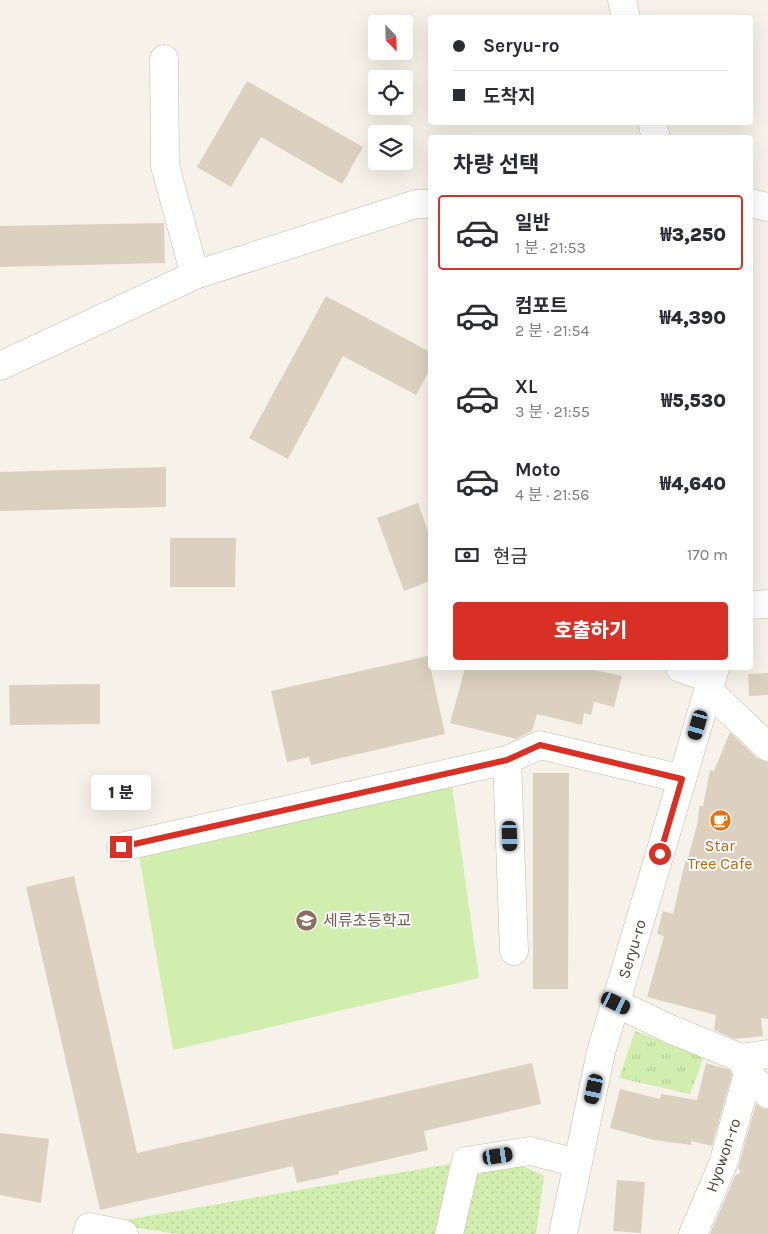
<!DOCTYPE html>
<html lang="ko">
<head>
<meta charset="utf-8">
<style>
	:root { --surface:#fff; --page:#f2f2f3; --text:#2b2b33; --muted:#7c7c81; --line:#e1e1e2; --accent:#d93025 }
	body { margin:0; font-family:Karla,"Noto Sans KR",sans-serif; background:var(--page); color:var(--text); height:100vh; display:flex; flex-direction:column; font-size:19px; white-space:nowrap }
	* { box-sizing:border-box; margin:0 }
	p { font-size:16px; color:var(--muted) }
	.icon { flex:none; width:28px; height:28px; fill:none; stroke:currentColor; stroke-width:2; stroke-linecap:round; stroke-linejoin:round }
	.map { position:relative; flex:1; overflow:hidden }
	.panel { position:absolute; left:428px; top:135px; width:325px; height:535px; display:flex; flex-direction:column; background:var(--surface); border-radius:5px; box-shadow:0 5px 20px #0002 }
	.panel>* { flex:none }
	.top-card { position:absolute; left:428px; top:15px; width:325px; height:110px; border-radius:5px; box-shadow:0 5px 20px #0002; display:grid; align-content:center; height:110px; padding:0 25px; background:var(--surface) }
	.needle { width:32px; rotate:157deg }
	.fabs { position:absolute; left:368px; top:15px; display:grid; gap:10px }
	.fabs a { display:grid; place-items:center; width:45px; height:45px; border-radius:5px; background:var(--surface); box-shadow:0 5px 20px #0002; font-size:25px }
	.end { position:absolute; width:22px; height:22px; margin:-11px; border:6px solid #d93025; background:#fff; box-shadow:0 0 0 2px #fff }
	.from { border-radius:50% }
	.bubble { position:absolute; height:35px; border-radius:5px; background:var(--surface); box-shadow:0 5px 20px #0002; font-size:16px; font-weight:800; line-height:35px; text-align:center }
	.car { position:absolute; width:15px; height:30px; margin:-15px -8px; border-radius:6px; box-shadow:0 0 4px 1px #0007; background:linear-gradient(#222 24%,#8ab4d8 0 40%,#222 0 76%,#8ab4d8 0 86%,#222 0) }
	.top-card b { display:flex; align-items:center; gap:18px; height:48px; font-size:19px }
	.top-card b+b { border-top:1px solid var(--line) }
	.top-card i { width:12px; height:12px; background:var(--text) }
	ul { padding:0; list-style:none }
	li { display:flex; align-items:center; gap:15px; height:75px; margin:0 10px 8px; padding:0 15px; border:2px solid transparent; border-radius:5px }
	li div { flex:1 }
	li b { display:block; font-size:19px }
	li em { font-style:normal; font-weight:800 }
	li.active { border-color:var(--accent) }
	li>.icon { width:45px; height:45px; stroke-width:1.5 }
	h2 { padding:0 25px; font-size:22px; line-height:60px }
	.pay { display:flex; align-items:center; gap:12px; height:55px; padding:0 25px; font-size:19px }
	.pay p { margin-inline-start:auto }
	.action { display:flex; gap:10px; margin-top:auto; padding:10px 25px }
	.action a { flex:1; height:58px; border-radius:5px; background:var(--accent); color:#fff; font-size:20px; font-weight:800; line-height:58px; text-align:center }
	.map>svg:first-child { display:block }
	.grass { fill:url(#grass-dots) }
	.park { fill:url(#park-tufts) }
	.pitch { fill:#d1eeae }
	.building { fill:#dcd1c0 }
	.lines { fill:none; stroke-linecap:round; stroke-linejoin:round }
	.minor-casing { stroke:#c3baaa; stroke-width:29 }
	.minor { stroke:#fff; stroke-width:28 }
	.route { stroke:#d93025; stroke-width:6 }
	.labels { text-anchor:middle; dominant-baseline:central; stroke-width:4; stroke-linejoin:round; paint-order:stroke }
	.food-label { font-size:16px; fill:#c56008; stroke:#fff }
	.education-label { font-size:16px; fill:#785e54; stroke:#fff; text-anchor:start }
	.street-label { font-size:16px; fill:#4b4336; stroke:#fff }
</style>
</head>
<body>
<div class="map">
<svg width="768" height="1234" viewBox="0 0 768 1234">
	<defs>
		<pattern id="grass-dots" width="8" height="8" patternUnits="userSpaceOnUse" patternTransform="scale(1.25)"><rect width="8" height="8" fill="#d1eeae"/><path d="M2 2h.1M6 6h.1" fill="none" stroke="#b5cd96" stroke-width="1.8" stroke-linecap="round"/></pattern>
		<pattern id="park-tufts" width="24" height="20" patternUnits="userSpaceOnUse" patternTransform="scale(1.25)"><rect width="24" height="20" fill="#d1eeae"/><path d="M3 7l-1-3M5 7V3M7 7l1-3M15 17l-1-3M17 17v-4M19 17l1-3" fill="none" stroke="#b5cd96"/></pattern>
	</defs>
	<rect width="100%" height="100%" fill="#f6f2e9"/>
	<!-- grass -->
	<path class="grass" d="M 516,1163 L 544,1176 L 536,1234 L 463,1234 L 476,1175 Z
		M 450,1164 L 436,1234 L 176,1234 L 108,1223 Z"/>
	<!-- park -->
	<path class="park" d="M 635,1031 L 704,1057 L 690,1094 L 619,1078 Z"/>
	<!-- pitch -->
	<path class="pitch" d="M 451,779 L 479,978 L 173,1050 L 138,851 Z"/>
	<!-- building -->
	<path class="building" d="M 247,81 L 363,147 L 342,184 L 261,137 L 231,187 L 197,167 Z
		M 164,223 L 165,263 L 0,267 L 0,226 Z
		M 326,296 L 430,352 L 430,369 L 416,395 L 343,356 L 288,459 L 249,438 Z
		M 166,467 L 166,507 L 0,511 L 0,472 Z
		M 418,503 L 430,537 L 430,581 L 404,591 L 377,518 Z
		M 170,538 L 236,538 L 235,587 L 170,587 Z
		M 428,656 L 445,734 L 311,765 L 309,757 L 287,762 L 271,691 Z
		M 465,668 L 585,668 L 622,676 L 614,707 L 594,702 L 591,715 L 584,713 L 582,725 L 537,714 L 532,731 L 516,739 L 450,723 Z
		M 768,673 L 768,695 L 749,696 L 748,674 Z
		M 100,684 L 100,724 L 10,725 L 9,685 Z
		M 730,732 L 757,758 L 768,762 L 768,1019 L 761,1018 L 763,1036 L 735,1039 L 714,1030 L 716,1015 L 647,997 L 664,936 L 657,934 L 663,911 L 673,914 L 686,858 L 688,858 L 698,821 L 699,806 L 703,806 L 710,770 L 714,771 Z
		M 533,773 L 569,773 L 568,989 L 533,989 Z
		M 74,876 L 137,1153 L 532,1063 L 541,1104 L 424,1131 L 428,1150 L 338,1171 L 339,1174 L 297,1183 L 293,1166 L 100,1210 L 26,887 Z
		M 706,1063 L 730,1070 L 732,1075 L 712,1146 L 691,1141 L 691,1145 L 654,1140 L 610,1128 L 620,1089 L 660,1099 L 661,1094 L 697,1100 Z
		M 756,1104 L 764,1109 L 768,1109 L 768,1234 L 710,1234 L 735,1176 L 741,1172 L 738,1168 Z
		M 0,1133 L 49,1139 L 41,1203 L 0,1195 Z
		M 617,1180 L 645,1182 L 641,1233 L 613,1231 Z"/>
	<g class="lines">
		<defs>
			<path id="minor" d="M 622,0 L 626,18
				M 164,59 L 165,166 L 195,275
				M 652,122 L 656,138
				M 750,203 L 768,207
				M 0,366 L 195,275 L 416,204 L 430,204
				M 750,605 L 768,604
				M 680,668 L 712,679
				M 708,690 L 768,747
				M 507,760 L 514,951
				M 121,847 L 507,760 L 540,745 L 682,779
				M 616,1003 L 670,1029 L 741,1058 L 768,1054
				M 742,1059 L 748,1074 L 768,1094
				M 87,1234 L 89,1227 L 124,1234
				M 449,1234 L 466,1161 L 530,1151 L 578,1163
				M 563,1234 L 601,1052 L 715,668
				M 693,1234 L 723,1164 L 748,1074"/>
		</defs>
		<!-- minor casing -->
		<use href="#minor" class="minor-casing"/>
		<!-- minor -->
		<use href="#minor" class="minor"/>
	</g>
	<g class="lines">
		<!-- route -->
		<path class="route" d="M 121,847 L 507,760 L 540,745 L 682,779 L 660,854"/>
	</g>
	<!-- icons -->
	<defs>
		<symbol id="cafe-disc" viewBox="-11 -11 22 22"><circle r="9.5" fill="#e8710a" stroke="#fff"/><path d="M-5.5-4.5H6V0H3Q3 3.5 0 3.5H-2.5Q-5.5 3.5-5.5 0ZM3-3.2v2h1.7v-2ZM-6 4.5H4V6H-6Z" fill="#fff"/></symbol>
		<symbol id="school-disc" viewBox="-11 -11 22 22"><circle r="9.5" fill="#8d6e63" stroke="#fff"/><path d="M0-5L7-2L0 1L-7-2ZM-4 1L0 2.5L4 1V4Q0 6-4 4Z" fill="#fff"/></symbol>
	</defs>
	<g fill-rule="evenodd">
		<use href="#cafe-disc" x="708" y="808" width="25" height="25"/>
		<use href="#school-disc" x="294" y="908" width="25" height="25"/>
	</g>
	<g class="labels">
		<!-- food labels -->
		<g class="food-label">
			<text x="720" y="845">Star<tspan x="720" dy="18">Tree Cafe</tspan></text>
		</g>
		<!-- education labels -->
		<g class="education-label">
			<text x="323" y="920">세류초등학교</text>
		</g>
		<!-- street labels -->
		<g class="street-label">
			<text transform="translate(632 949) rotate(-73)">Seryu-ro</text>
			<text transform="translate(723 1155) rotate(-71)">Hyowon-ro</text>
		</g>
	</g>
</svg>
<div class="fabs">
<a><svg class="needle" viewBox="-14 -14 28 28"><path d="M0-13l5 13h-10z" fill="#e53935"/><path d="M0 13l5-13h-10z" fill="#7c7c81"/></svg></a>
<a><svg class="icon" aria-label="locate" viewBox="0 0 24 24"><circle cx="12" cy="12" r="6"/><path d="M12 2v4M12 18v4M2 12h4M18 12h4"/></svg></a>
<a><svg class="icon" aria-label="layers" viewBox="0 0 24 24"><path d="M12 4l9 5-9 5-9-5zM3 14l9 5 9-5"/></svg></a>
</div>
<i class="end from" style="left:660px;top:854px"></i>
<i class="end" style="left:121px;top:847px"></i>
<div class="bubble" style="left:91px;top:775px;width:60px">1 분</div>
<i class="car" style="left:698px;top:725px;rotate:196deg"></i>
<i class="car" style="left:510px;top:836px;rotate:178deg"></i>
<i class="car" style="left:616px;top:1003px;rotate:116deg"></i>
<i class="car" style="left:594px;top:1089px;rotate:192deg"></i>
<i class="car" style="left:498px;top:1156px;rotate:81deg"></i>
<div class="top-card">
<b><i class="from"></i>Seryu-ro</b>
<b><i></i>도착지</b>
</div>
<section class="panel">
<h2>차량 선택</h2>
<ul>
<li class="active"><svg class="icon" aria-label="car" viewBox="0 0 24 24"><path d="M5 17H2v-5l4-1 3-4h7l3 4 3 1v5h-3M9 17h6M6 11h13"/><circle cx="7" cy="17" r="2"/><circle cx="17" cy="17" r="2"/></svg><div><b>일반</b><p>1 분 · 21:53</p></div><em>₩3,250</em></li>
<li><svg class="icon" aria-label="car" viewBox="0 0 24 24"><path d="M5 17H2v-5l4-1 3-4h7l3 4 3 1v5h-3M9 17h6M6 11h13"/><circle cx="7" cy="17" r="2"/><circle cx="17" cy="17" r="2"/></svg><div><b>컴포트</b><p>2 분 · 21:54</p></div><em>₩4,390</em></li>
<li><svg class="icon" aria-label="car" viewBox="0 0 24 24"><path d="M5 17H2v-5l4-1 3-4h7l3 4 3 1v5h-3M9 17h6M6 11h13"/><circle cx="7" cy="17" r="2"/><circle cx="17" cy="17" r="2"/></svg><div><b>XL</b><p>3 분 · 21:55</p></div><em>₩5,530</em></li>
<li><svg class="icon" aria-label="car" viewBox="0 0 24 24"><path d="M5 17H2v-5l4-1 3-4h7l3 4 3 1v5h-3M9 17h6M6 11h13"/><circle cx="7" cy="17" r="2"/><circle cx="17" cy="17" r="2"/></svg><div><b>Moto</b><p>4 분 · 21:56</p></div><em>₩4,640</em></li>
</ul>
<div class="pay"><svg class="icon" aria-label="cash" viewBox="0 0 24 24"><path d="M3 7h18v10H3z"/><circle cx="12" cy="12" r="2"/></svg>현금<p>170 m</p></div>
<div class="action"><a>호출하기</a></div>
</section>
</div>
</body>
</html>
